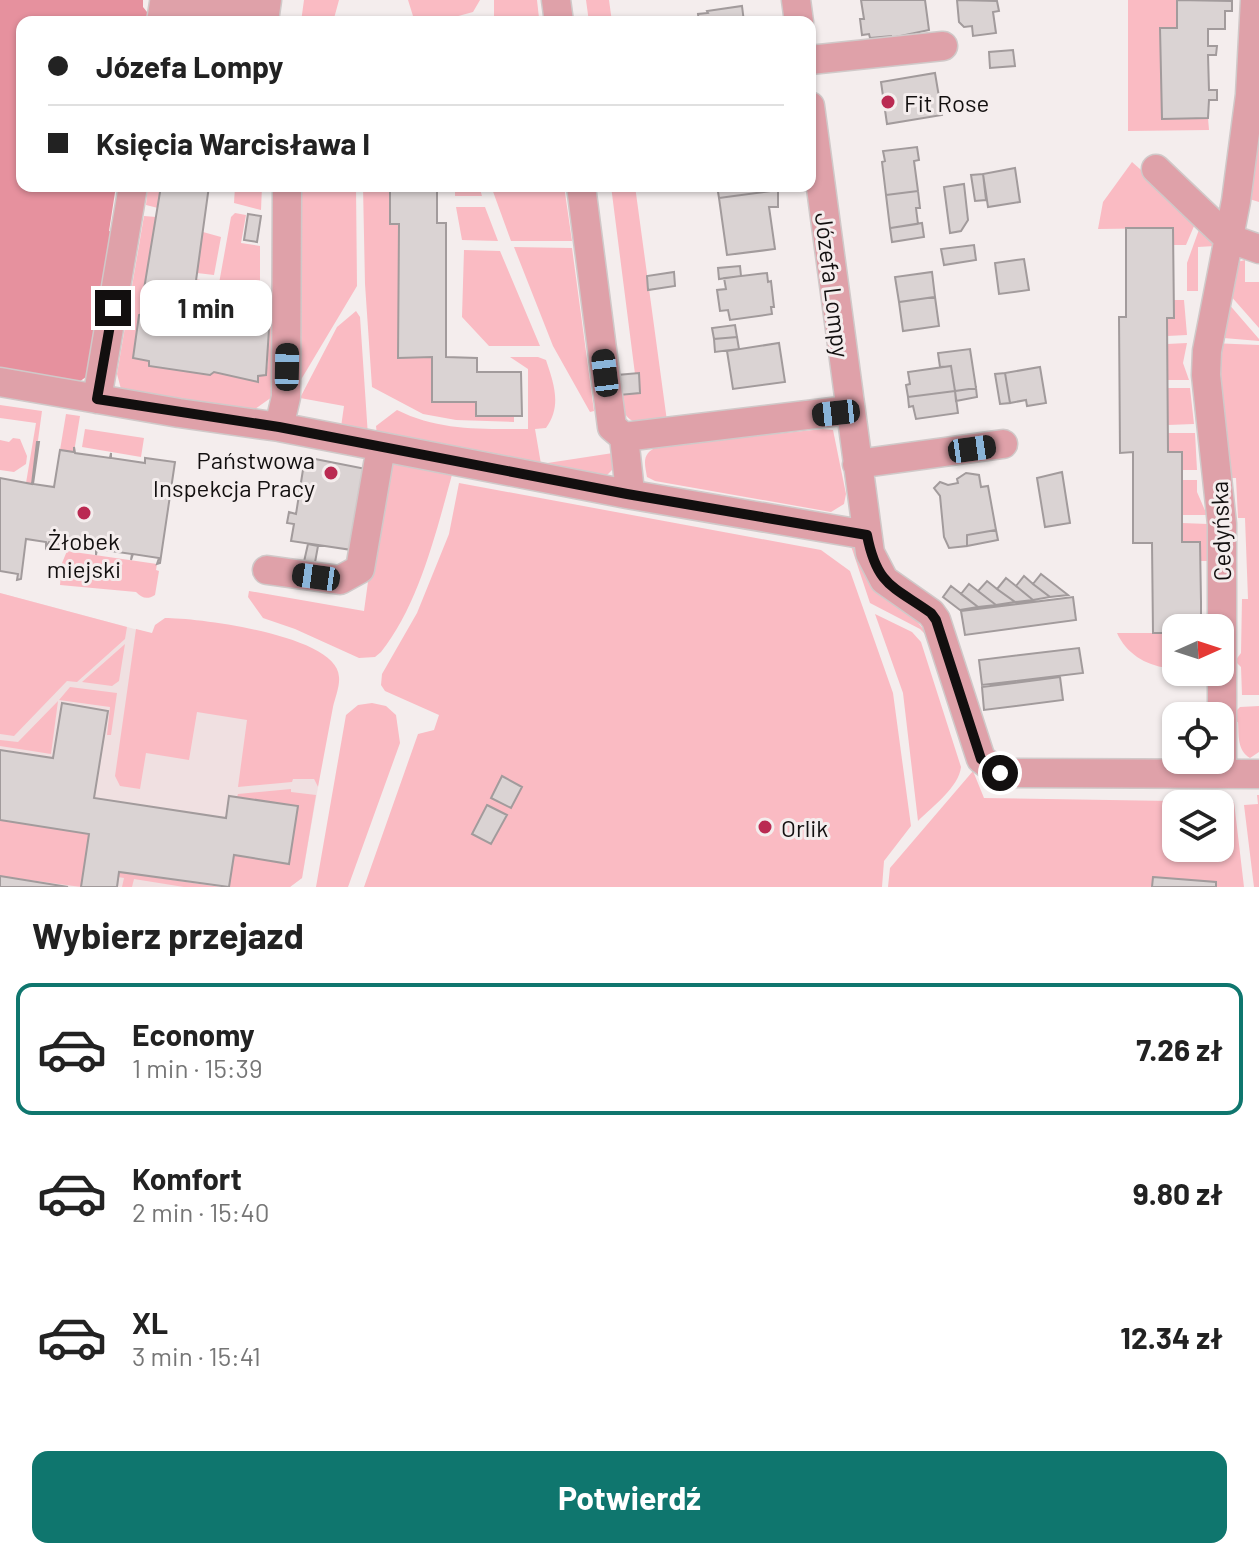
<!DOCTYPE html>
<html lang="pl">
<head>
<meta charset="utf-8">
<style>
	:root { --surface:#fff; --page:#f6f6f6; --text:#222; --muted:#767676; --line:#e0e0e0; --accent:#0f766e }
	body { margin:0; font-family:Barlow,sans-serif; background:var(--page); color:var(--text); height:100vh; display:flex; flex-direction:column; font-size:30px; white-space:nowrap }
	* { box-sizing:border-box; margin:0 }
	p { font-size:26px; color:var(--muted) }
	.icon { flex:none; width:44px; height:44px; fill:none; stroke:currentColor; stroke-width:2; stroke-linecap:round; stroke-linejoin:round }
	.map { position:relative; height:887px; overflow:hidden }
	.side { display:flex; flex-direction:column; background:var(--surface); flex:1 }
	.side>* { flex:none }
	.guide { position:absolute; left:16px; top:16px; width:800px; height:176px; border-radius:16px; box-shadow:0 2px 6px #0004; display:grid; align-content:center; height:176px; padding:0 32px; background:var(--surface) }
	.needle { width:52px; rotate:87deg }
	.tools { position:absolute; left:1162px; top:614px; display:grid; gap:16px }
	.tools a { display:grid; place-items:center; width:72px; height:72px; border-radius:16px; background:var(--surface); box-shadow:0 2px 6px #0004; font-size:40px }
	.end { position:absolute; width:36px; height:36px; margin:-18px; border:10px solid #120f0f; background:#fff; box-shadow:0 0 0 4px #fff }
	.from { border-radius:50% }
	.bubble { position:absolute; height:56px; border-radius:16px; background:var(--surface); box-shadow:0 2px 6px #0004; font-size:26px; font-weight:700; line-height:56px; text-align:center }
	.car { position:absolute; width:24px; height:48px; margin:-24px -12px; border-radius:10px; box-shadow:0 0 6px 2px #0007; background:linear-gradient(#222 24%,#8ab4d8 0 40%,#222 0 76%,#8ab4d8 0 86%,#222 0) }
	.guide b { display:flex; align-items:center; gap:28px; height:76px; font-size:30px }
	.guide b+b { border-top:2px solid var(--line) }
	.guide i { width:20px; height:20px; background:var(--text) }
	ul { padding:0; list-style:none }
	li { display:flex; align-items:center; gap:24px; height:132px; margin:0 16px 12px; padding:0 16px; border:4px solid transparent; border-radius:16px }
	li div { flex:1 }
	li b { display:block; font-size:30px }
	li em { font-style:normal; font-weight:700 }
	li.current { border-color:var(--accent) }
	li>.icon { width:72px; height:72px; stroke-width:1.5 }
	h2 { padding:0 32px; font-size:36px; line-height:96px }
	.action { display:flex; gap:16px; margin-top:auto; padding:16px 32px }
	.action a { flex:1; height:92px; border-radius:16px; background:var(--accent); color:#fff; font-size:32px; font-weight:700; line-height:92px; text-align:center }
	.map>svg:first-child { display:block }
	.built { fill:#f0e0e1 }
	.green { fill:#fabbc3; fill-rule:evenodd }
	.forest { fill:#e6919e }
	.building { fill:#dad3d3; stroke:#a29b9c; stroke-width:2 }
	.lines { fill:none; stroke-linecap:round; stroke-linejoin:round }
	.minor-casing { stroke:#d0c9c9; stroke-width:31 }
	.minor { stroke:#dfa1a9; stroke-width:28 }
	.route { stroke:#120f0f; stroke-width:10 }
	.poi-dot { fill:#ba2a52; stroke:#f4eded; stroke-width:3 }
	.labels { text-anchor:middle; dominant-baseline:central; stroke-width:6; stroke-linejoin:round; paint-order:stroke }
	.poi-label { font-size:24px; fill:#120f0f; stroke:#f4eded; text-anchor:start }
	.street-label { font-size:24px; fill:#120f0f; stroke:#f4eded }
</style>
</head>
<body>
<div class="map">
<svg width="1259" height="887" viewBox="0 0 1259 887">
	<rect width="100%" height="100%" fill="#f4eded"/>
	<!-- built -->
	<path class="built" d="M 0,593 L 157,635 L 314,779 L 318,787 L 302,878 L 290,887 L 0,887 Z"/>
	<!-- green -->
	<path class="green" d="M 304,0 L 339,0 L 333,22 L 301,22 Z
		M 408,0 L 480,0 L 473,12 L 451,18 L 413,16 Z
		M 494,0 L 537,0 L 539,18 L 494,16 Z
		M 586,0 L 609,0 L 612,22 L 589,22 Z
		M 1128,0 L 1177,0 L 1177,28 L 1160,29 L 1162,118 L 1208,118 L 1209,130 L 1128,131 Z
		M 1259,113 L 1259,202 L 1246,198 Z
		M 1132,162 L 1197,219 L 1186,245 L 1173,245 L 1173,228 L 1098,229 L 1103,202 Z
		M 148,186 L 161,186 L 158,208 L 146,205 Z
		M 235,186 L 262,186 L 261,210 L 234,203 Z
		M 298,186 L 356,186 L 357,286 L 299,383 Z
		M 363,186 L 390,186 L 390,223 L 399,224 L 398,357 L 432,357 L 432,402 L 476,402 L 514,416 L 514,422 L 456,420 L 423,414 L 372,387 L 365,284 Z
		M 455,186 L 479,186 L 482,196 L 455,196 Z
		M 491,186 L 564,186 L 572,241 L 511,241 Z
		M 611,186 L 635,186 L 667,421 C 634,425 627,427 617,394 L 640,393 L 635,374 Z
		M 456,207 L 485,207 L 498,241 L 462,240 Z
		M 235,213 L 246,215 L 241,243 L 260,246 L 260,292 L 275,294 L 274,302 L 225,295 L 221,294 L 218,289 L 231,217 Z
		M 144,216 L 156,217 L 144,289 L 143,314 L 139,315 L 134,358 L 149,361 L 149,366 L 210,375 L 214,372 L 257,382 L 258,376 L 266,375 L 268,361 L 236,324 L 238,308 L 242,304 L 275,309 L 272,397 L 251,412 L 121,389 L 117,374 Z
		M 1201,224 L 1212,234 L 1215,246 L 1198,247 L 1198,291 L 1187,291 L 1187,263 Z
		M 203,232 L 221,237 L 214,275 L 197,273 Z
		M 514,247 L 572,248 L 594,411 L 590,412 L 553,346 Z
		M 464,250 L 500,251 L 540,346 L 489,346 L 462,317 Z
		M 1245,260 L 1245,282 L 1259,282 L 1259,328 L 1222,286 L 1237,262 Z
		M 196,279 L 213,283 L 209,305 L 191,317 Z
		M 1221,295 L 1259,339 L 1259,341 L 1212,337 Z
		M 1174,300 L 1184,300 L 1187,335 L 1167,336 L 1167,318 L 1174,318 Z
		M 356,311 L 360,317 L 368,436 L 341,427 L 344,406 L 300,398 L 337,327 Z
		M 1187,343 L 1183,363 L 1189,380 L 1167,380 L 1167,344 Z
		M 1211,343 L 1259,345 L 1259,695 L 1242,695 L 1241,667 L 1235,661 L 1241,653 L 1242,599 L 1248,599 L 1245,518 L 1238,518 L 1236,478 L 1226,478 Z
		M 510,357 L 538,357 L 546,360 C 554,384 562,406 546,428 L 535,429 L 541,464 L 613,453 L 612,470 L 601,481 L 377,436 L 376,426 L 397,410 C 439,431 482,429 528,429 L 528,369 Z
		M 1167,388 L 1190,388 L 1194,424 L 1168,425 Z
		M 0,405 L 42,411 L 32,484 L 26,483 L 36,423 L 0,418 Z
		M 66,414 L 80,416 L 74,452 L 60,450 Z
		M 85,429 L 144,438 L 141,457 L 82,447 Z
		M 823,429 L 833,430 L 846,494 L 844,504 L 831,512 L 655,481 L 647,477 C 644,461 642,453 659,446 Z
		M 1168,433 L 1195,433 L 1197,470 L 1182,470 L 1168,452 Z
		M 13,438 L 20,439 L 27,456 L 26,464 L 14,472 L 0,470 L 0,440 L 9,442 Z
		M 391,462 L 453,471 C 437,529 419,605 381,652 L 375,657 L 359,658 L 295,629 L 263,618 L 248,597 L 249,591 L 364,611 L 383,472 Z
		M 1182,480 L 1197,480 L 1197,492 L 1207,515 L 1182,515 Z
		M 459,483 L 821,550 L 850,571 L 893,693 L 911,826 L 884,861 L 882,887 L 364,887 L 418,734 L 434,730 L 439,715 L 385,691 L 381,685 L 382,674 L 417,613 L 449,534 Z
		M 1182,523 L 1208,524 L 1211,561 L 1200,561 L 1182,542 Z
		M 851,546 L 859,550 L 868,582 L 879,595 L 916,620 L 936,645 L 972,763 L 968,763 L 930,639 L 920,629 L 870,603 Z
		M 67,551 L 157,564 L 156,570 L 159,571 L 155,595 C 147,600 142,598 136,592 L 60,585 L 62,563 Z
		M 0,593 L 127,627 L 125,639 L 77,682 L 67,681 L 14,736 L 0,734 Z
		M 875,614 L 912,632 L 921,642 L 961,767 C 959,787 932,807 918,821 L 903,693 Z
		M 165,618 C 198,618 338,635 339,677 C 340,686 335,698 333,707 C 328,734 323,760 318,787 L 314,779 L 293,779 L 292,782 L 238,787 L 247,720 L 197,712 L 189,760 L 146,753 L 140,789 L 120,786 L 115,776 L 136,629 L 152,633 L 155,625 Z
		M 1117,633 L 1176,633 L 1176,660 L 1167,668 C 1145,665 1126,653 1117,633 Z
		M 125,644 L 119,681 L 112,686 L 82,682 Z
		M 70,687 L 117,693 L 111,735 L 107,735 L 110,707 L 59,700 Z
		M 58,701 L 51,754 L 0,746 L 0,740 L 18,742 Z
		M 372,703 L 386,706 L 396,715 L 400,743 L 348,887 L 316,887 L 346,715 L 358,705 Z
		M 1259,706 L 1259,752 L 1250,758 C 1237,750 1239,736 1238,722 L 1234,722 L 1234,713 L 1240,707 Z
		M 973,771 L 984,798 L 1234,802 L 1244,887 L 1216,887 L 1216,882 L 1152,887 L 888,887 L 890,868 ZM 1176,804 L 1220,804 L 1220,848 L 1176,848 Z
		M 291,789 L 291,792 L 316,795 L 302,878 L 290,887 L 229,887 L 234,855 L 289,863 L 237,797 L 238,794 Z
		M 1257,795 L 1259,795 L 1259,887 L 1254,887 L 1244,805 L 1258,804 Z
		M 0,820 L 89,834 L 81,887 L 0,876 Z
		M 119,872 L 220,887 L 184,887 L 134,879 L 132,887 L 122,887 L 124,878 L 118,877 Z"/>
	<!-- forest -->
	<path class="forest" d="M 0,0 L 143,0 L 143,7 L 151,17 L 150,22 L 22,22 L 22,186 L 116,186 L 109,231 L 118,233 L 90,374 L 79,382 L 0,372 Z"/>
	<!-- building -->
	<path class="building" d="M 861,0 L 925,0 L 929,30 L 891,38 L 891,36 L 870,38 L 869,34 L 862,35 L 860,19 L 864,19 Z
		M 957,0 L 997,1 L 999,11 L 993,12 L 996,33 L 973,36 L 972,26 L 964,27 L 959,22 Z
		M 1177,0 L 1232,1 L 1232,11 L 1225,11 L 1225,29 L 1208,29 L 1208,46 L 1217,46 L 1216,55 L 1208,55 L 1209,90 L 1217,90 L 1217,100 L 1209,100 L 1208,118 L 1162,119 L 1160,28 L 1177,28 Z
		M 742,6 L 744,22 L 699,22 L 698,14 L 708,13 L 707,11 Z
		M 1013,50 L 1015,66 L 990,68 L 989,52 Z
		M 935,73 L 942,115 L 887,124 L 881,82 Z
		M 917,147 L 919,160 L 914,161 L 918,191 L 886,195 L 882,162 L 885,161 L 883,151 Z
		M 1015,168 L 1020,202 L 988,207 L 983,174 Z
		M 983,174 L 986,200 L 975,201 L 971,175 Z
		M 964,184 L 968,220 L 961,231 L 950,233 L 944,187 Z
		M 161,186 L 209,186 L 191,317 L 269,329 L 266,375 L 258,376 L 258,382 L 214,372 L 210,375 L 149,366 L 149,361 L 133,358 L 139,315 L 143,314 L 144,289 Z
		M 390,186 L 437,186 L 437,223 L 446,223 L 446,357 L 477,358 L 477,372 L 521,372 L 522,416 L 476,416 L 476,402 L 432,402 L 432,357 L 398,358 L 399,224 L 390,224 Z
		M 717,186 L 777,186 L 778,190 L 719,198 Z
		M 778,190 L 778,207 L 769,207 L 775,249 L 727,255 L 719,198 Z
		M 918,191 L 920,208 L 916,208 L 918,224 L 890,228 L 886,195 Z
		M 248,214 L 261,216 L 257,242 L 244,240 Z
		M 922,223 L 924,237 L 892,242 L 890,228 Z
		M 1126,228 L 1173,228 L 1174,318 L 1167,318 L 1168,452 L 1182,452 L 1182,542 L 1200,542 L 1201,602 L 1201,628 L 1176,628 L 1176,633 L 1153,633 L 1152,543 L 1133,543 L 1133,452 L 1120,453 L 1119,317 L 1126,317 Z
		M 974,245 L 976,260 L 944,265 L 941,249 Z
		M 1024,259 L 1029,290 L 999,294 L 995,263 Z
		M 740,266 L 741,276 L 719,279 L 718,268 Z
		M 674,272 L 675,286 L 648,290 L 647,276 Z
		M 932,272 L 935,297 L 899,302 L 895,277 Z
		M 767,273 L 768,282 L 771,281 L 774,307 L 771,307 L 772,314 L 730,320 L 728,310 L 720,311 L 717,290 L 726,289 L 724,278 Z
		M 935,297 L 939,326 L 903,331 L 899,302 Z
		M 735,325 L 737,337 L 714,339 L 712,328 Z
		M 737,337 L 739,349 L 715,352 L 714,339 Z
		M 779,343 L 785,382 L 733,389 L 727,351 Z
		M 970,349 L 976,388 L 955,391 L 951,366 L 940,367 L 938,353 Z
		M 951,366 L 955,391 L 908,397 L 906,385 L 910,384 L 908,372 Z
		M 1040,367 L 1046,403 L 1027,406 L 1026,400 L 1010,403 L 1005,373 Z
		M 639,373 L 640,393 L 619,395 L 617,375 Z
		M 1005,373 L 1010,403 L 1000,404 L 995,374 Z
		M 976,388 L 977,397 L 956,401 L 955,391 Z
		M 955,391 L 958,413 L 916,419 L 913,406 L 909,407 L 908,397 Z
		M 37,442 L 39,442 L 33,484 L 54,487 L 60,450 L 74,452 L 74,447 L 75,453 L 110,458 L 111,453 L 111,458 L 145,463 L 145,458 L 175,462 L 160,563 L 157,564 L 159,558 L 133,554 L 131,560 L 132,554 L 97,549 L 96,555 L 96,549 L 61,543 L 59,548 L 60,544 L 49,542 L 46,547 L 46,542 L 26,539 L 21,579 L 17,580 L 18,574 L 0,571 L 0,478 L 32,484 Z
		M 305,457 L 366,469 L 352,550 L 291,541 L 294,524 L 287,523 L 289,512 L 296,514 Z
		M 1062,472 L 1070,523 L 1045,527 L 1037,478 Z
		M 966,473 L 979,475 L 981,487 L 988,486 L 996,530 L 967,535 L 967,546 L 949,548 L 944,537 L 940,496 L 934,488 L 940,482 L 948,485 L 958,483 L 957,479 Z
		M 996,530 L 998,540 L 967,546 L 967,535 Z
		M 308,544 L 318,546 L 314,568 L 303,566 Z
		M 1041,574 L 1068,595 L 1050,597 L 1033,584 Z
		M 1024,576 L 1033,584 L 1050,597 L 1033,600 L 1016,586 Z
		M 1006,578 L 1016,586 L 1033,600 L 1015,602 L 997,589 Z
		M 987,581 L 997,589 L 1015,602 L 996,605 L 978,591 Z
		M 969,584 L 996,605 L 978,607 L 961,594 Z
		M 951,586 L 978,607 L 960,610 L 943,597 Z
		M 1073,597 L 1076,620 L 965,635 L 961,611 Z
		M 1079,648 L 1083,673 L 982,685 L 979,660 Z
		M 1060,677 L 1063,700 L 984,710 L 982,687 Z
		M 62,703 L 108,711 L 94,798 L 226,818 L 229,796 L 298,806 L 289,864 L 234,855 L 229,887 L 119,872 L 117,887 L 81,887 L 89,834 L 0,820 L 0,750 L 53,758 Z
		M 502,776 L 522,787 L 511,808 L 491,798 Z
		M 487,805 L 507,815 L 491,844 L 472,834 Z
		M 0,876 L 68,887 L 0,887 Z
		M 1153,877 L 1216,882 L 1216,887 L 1152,887 Z"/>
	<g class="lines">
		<defs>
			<path id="minor" d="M 556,0 L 559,22
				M 796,0 L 799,22
				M 161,22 L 164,3 L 265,14 L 267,0
				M 810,60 L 943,46
				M 810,106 L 870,553 L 884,580 L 931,613 L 936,620 L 981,759 L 1000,773 L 1259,774
				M 1156,169 L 1228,238 L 1259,249
				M 581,186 L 612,427 L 624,437 L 849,410
				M 0,382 L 179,413 L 279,427 L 627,494 L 867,535
				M 97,399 L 133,186
				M 279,427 L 286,397 L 287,186
				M 624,437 L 629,483 L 627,494
				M 857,464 L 1003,444
				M 267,570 L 340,580 L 360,569 L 381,447
				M 1222,774 L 1222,524 L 1206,375 L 1207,351 L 1236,201 L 1250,95 L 1255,0"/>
		</defs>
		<!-- minor casing -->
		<use href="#minor" class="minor-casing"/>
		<!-- minor -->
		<use href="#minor" class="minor"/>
	</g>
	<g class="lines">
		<!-- route -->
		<path class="route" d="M 113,308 L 97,399 L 279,427 L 627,494 L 867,535 C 877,586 893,586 931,613 L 936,620 L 981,759 L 1000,773"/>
	</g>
	<!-- markers -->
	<g class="poi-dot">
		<circle cx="888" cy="102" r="8"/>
		<circle cx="331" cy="473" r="8"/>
		<circle cx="84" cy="513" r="8"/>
		<circle cx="765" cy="827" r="8"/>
	</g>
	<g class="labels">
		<!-- poi labels -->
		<g class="poi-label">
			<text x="904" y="102">Fit Rose</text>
			<text x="315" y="459" text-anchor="end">Państwowa<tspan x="315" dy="28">Inspekcja Pracy</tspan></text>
			<text x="84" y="540" text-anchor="middle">Żłobek<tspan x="84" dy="28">miejski</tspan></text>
			<text x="781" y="827">Orlik</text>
		</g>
		<!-- street labels -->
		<g class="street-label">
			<text transform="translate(833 285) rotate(83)">Józefa Lompy</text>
			<text transform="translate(1220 531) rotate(-92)">Cedyńska</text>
		</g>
	</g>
</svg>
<div class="tools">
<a><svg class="needle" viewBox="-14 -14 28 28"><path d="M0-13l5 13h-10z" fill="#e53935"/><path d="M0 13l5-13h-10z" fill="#767676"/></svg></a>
<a><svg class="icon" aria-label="locate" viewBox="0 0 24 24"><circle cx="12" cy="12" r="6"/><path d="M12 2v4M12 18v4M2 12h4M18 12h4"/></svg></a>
<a><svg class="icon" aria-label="layers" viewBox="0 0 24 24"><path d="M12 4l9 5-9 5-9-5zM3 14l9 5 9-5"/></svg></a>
</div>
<i class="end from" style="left:1000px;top:773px"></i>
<i class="end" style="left:113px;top:308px"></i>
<div class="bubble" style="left:140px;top:280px;width:132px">1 min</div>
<i class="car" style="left:287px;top:367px;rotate:1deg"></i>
<i class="car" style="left:605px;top:373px;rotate:353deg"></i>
<i class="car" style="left:836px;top:413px;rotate:264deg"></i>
<i class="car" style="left:972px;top:449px;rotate:82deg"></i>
<i class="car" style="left:316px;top:577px;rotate:278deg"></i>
<div class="guide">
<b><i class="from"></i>Józefa Lompy</b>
<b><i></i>Księcia Warcisława I</b>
</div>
</div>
<section class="side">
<h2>Wybierz przejazd</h2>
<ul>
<li class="current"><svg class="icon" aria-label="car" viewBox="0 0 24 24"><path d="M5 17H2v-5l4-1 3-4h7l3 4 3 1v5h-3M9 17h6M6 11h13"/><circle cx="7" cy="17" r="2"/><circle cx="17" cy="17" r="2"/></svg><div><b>Economy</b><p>1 min · 15:39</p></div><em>7.26 zł</em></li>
<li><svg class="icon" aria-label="car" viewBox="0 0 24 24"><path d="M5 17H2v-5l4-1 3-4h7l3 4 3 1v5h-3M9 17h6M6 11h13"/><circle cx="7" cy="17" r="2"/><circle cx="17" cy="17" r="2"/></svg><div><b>Komfort</b><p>2 min · 15:40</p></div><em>9.80 zł</em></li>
<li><svg class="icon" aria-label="car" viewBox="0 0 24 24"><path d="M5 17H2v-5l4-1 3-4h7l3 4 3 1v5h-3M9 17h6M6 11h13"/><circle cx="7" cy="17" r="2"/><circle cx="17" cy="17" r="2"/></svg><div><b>XL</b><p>3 min · 15:41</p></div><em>12.34 zł</em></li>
</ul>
<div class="action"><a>Potwierdź</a></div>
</section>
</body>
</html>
